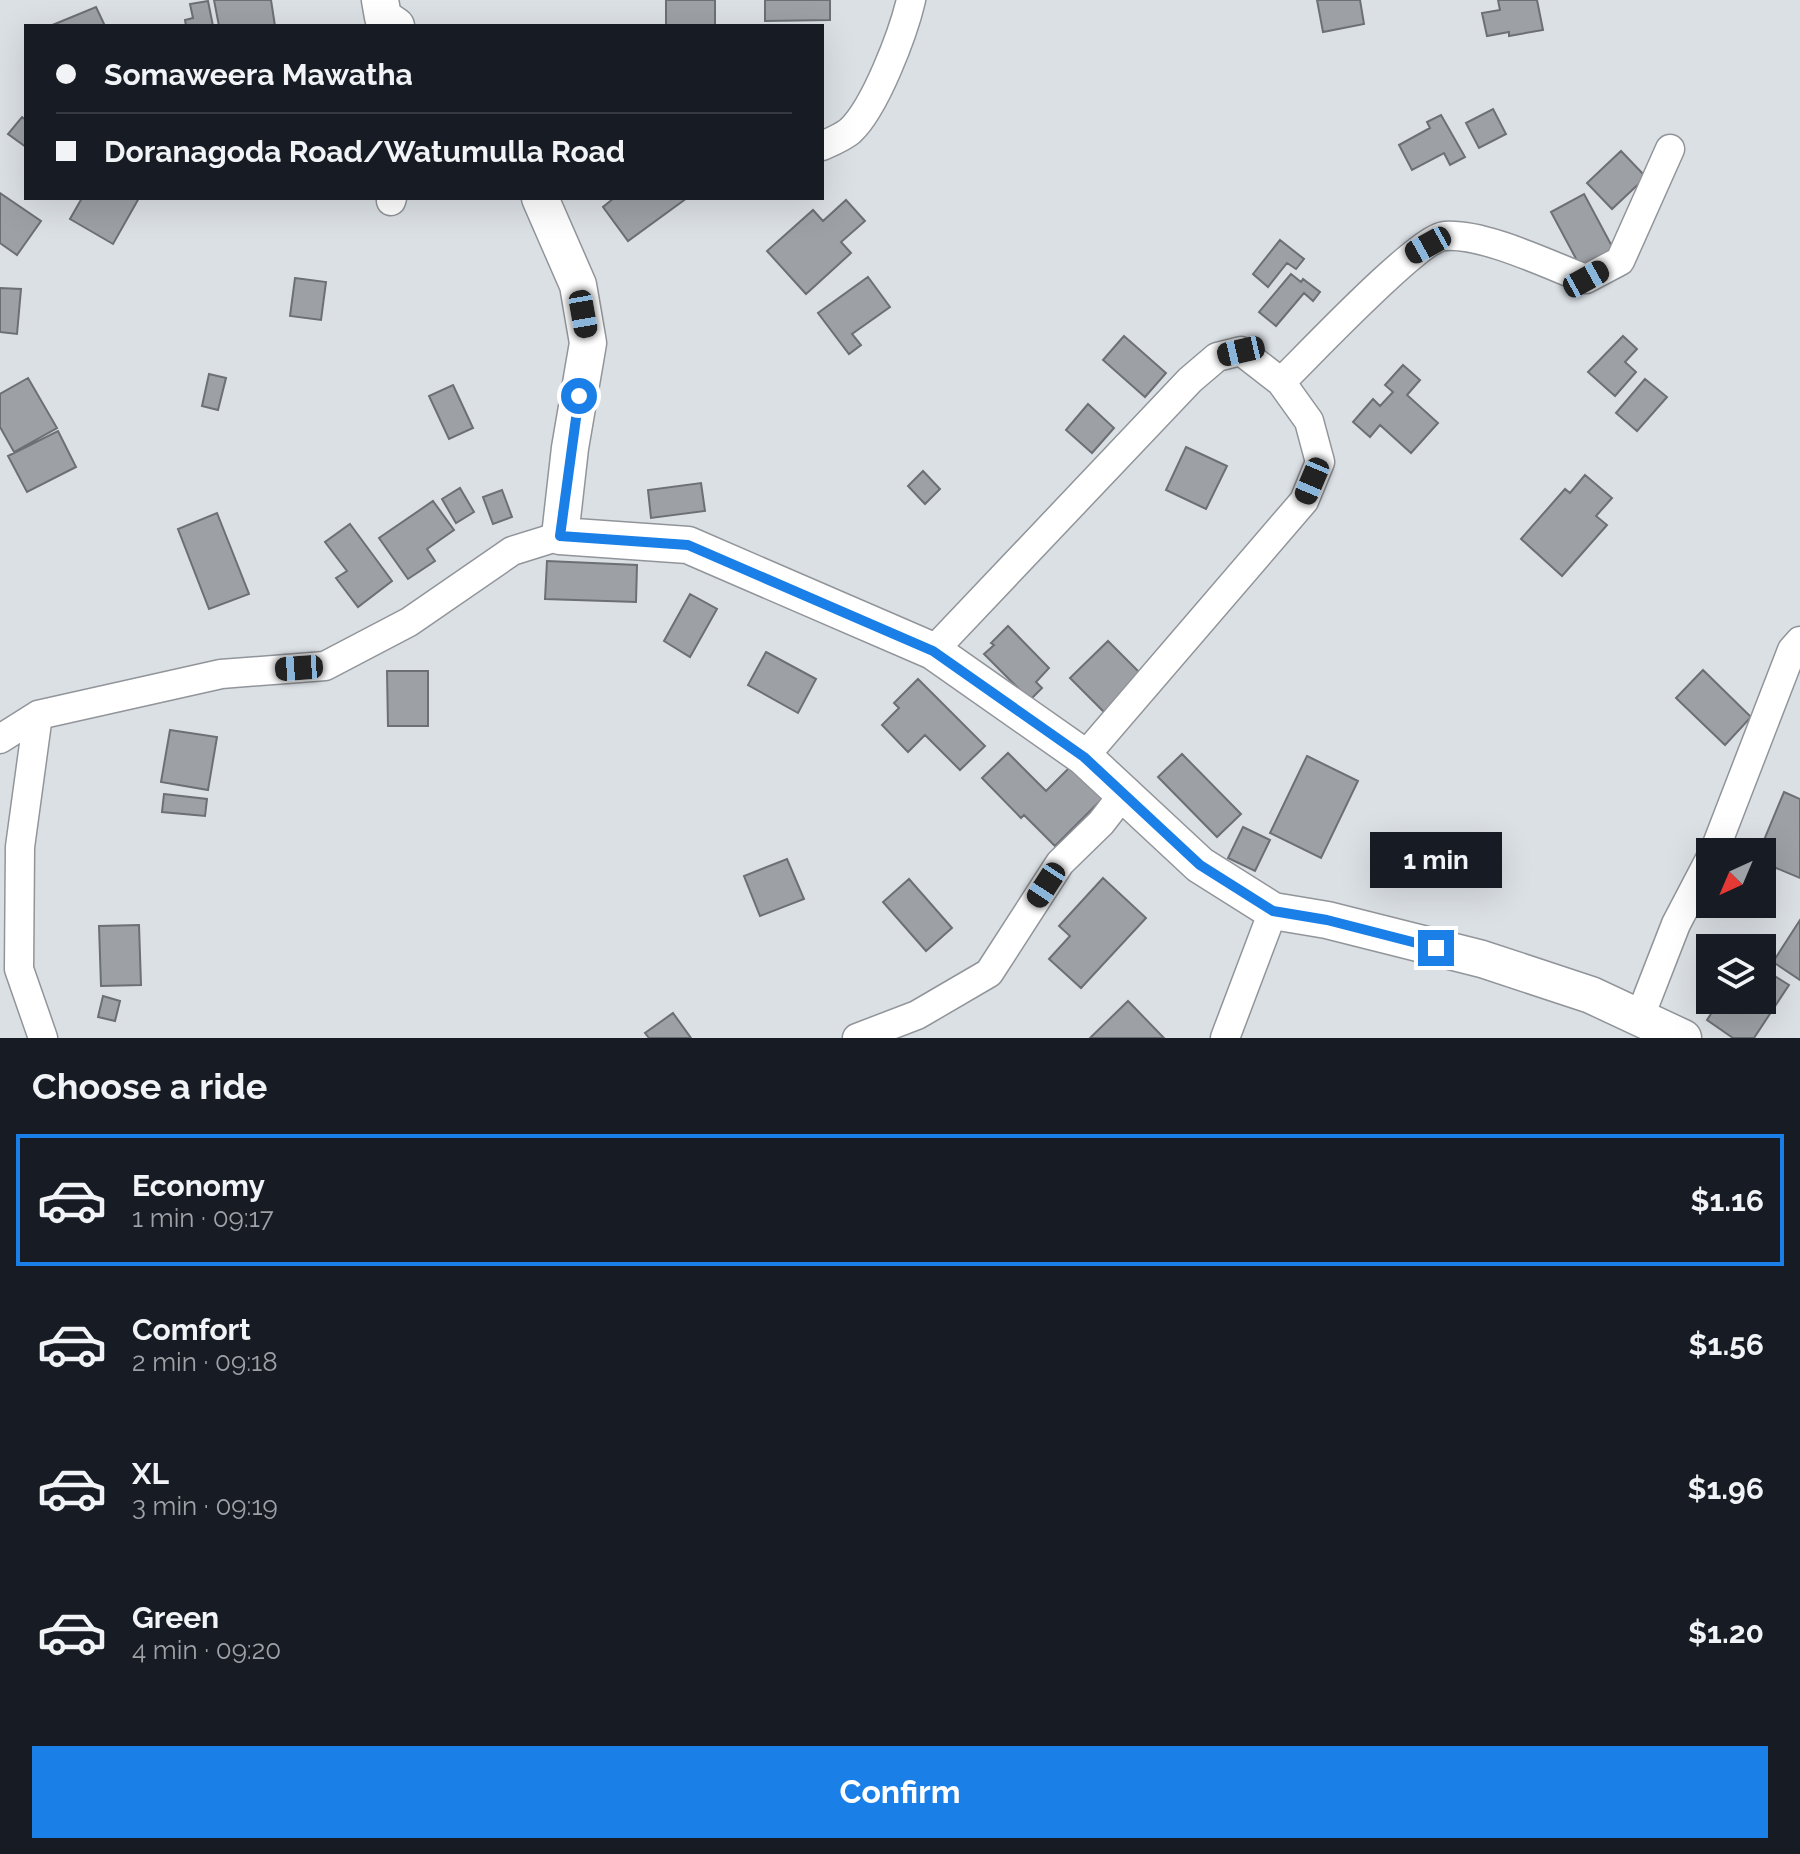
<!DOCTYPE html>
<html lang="en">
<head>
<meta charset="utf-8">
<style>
	:root { --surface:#171b24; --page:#242831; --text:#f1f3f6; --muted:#9ea1a6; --line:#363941; --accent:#1a7fe7 }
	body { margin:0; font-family:Raleway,sans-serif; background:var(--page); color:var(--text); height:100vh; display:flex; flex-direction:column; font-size:30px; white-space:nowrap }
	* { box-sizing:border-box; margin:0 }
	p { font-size:26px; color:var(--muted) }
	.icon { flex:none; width:44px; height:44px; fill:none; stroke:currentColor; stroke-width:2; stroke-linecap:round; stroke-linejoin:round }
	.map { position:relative; height:1038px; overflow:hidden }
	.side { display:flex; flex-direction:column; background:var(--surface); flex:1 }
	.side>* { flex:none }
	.hud { position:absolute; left:24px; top:24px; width:800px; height:176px; border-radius:0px; box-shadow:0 8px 32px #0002; display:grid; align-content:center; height:176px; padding:0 32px; background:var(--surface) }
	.needle { width:52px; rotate:224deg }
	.controls { position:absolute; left:1696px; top:838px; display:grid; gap:16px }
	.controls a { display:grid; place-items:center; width:80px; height:80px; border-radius:0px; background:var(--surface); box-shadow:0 8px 32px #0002; font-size:40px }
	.end { position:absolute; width:36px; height:36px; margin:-18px; border:10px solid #1a7fe7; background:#fff; box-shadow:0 0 0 4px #fff }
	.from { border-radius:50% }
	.bubble { position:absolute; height:56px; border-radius:0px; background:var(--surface); box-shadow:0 8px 32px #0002; font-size:26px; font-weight:700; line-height:56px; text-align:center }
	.car { position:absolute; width:24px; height:48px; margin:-24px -12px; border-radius:10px; box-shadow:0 0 6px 2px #0007; background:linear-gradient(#222 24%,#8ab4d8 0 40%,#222 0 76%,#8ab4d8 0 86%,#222 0) }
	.hud b { display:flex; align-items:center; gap:28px; height:76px; font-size:30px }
	.hud b+b { border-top:2px solid var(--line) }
	.hud i { width:20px; height:20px; background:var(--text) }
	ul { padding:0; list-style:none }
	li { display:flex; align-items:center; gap:24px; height:132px; margin:0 16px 12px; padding:0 16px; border:4px solid transparent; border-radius:0px }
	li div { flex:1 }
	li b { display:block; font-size:30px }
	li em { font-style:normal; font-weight:700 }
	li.active { border-color:var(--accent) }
	li>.icon { width:72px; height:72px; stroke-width:1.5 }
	h2 { padding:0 32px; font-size:36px; line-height:96px }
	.action { display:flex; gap:16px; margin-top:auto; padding:16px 32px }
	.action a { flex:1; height:92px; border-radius:0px; background:var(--accent); color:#fff; font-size:32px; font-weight:700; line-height:92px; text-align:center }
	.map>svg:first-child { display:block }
	.building { fill:#9da1a6; stroke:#6c6f74; stroke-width:2 }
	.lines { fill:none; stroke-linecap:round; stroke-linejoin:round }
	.minor-casing { stroke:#91959a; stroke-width:31 }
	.tertiary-casing { stroke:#91959a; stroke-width:39 }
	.minor { stroke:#fff; stroke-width:28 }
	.tertiary { stroke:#fff; stroke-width:36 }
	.route { stroke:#1a7fe7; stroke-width:10 }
</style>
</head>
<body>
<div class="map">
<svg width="1800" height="1038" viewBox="0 0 1800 1038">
	<rect width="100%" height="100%" fill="#dbe0e5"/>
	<!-- building -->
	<path class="building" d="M 214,0 L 271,0 L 275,26 L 219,26 Z
		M 666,0 L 715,0 L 715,26 L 666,26 Z
		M 765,0 L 830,0 L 830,20 L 765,21 Z
		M 1317,0 L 1360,0 L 1364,24 L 1323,32 Z
		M 1498,0 L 1537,0 L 1543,30 L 1509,36 L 1509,32 L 1487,36 L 1482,13 L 1500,10 Z
		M 208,1 L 213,26 L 186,26 L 185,20 L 193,18 L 190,4 Z
		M 96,7 L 105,26 L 50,26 Z
		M 1493,109 L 1506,134 L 1479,148 L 1466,123 Z
		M 1441,115 L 1465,157 L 1450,165 L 1444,153 L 1412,170 L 1399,145 L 1430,128 L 1427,122 Z
		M 22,117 L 26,120 L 26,147 L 8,134 Z
		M 1621,151 L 1646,177 L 1612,209 L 1587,183 Z
		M 0,193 L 41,221 L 17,255 L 0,243 Z
		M 1584,194 L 1614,250 L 1581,268 L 1551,212 Z
		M 82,198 L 139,198 L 113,244 L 70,219 Z
		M 614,198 L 687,198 L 628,241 L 603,207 Z
		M 846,200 L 865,221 L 841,242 L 851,253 L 806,294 L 767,251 L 813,210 L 823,221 Z
		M 1280,240 L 1304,259 L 1296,269 L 1287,263 L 1268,287 L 1253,274 Z
		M 1291,274 L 1301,282 L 1303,279 L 1320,292 L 1313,301 L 1304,293 L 1276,326 L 1259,312 Z
		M 868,277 L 890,307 L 852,334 L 861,345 L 849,354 L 818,313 Z
		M 295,278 L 326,282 L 321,320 L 290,316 Z
		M 0,288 L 21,289 L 17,334 L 0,332 Z
		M 1124,336 L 1166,373 L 1145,397 L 1103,360 Z
		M 1623,336 L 1637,349 L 1625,362 L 1636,372 L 1615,396 L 1588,372 Z
		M 1403,365 L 1420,380 L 1407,395 L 1438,423 L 1411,453 L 1380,425 L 1370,437 L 1353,422 L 1373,399 L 1380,406 L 1393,392 L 1385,385 Z
		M 209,374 L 226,378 L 218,410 L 202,406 Z
		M 28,378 L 57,428 L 14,452 L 0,427 L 0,394 Z
		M 1645,379 L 1667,397 L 1637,431 L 1616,413 Z
		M 453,385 L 473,428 L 449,439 L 429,396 Z
		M 1088,404 L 1114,428 L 1092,453 L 1066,430 Z
		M 58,431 L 76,467 L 27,492 L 8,456 Z
		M 1186,447 L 1227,466 L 1206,509 L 1166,490 Z
		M 923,471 L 940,489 L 925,504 L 908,486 Z
		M 1585,475 L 1612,498 L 1596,516 L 1607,525 L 1562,576 L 1521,539 L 1565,489 L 1570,493 Z
		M 701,483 L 705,511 L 651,518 L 648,490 Z
		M 460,488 L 474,512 L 456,523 L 442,499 Z
		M 502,490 L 512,517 L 493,524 L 483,497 Z
		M 433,501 L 454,530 L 427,549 L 435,561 L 408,579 L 379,538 Z
		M 217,513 L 249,594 L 209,609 L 178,529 Z
		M 350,524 L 392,581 L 358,607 L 336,578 L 347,571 L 325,542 Z
		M 547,561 L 637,565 L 636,602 L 545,599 Z
		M 690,594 L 717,609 L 690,657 L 664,641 Z
		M 1008,626 L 1049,668 L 1036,682 L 1042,688 L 1030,700 L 984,654 L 994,645 L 991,643 Z
		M 1108,641 L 1142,675 L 1104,712 L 1070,678 Z
		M 766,652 L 816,679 L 798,713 L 748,685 Z
		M 1703,670 L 1751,717 L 1725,745 L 1676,698 Z
		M 387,671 L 428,671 L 428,726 L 388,726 Z
		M 918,679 L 985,746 L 960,770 L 925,735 L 908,752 L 882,725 L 899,708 L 894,703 Z
		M 170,730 L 217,737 L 208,790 L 161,782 Z
		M 1008,753 L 1046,791 L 1074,763 L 1106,795 L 1055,846 L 1024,815 L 1021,818 L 982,778 Z
		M 1182,754 L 1241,814 L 1217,837 L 1158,777 Z
		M 1307,756 L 1358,781 L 1321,858 L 1270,833 Z
		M 1784,792 L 1800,799 L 1800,878 L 1762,862 L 1762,852 L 1759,852 Z
		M 164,794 L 207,799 L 205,816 L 162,812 Z
		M 1243,827 L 1270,840 L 1255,871 L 1228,858 Z
		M 787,859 L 804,899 L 760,916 L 744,876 Z
		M 1103,878 L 1146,918 L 1081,988 L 1049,959 L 1070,936 L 1059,926 Z
		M 909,879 L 952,928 L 926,951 L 883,902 Z
		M 1800,920 L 1800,980 L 1773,962 Z
		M 139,925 L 141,985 L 101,986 L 99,926 Z
		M 1762,968 L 1789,985 L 1754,1038 L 1733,1038 L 1707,1020 L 1720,1000 L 1762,1000 Z
		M 103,996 L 120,1001 L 115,1021 L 98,1017 Z
		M 1128,1001 L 1164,1038 L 1090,1038 Z
		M 673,1013 L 691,1038 L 649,1038 L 645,1033 Z"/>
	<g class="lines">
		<defs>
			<path id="minor" d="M 822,146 C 831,142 843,137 850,131 C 875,108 903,34 911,0
				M 391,201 L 392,198
				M 933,651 L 1190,380 L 1217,357 L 1241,351 L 1281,382 C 1307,357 1418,238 1445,236 C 1484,233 1549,265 1586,279 L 1620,261 L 1670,149
				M 38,715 L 20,847 L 19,969 L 43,1038
				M 0,739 L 38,715 L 221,674 L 325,666 L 409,622 L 512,551 L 560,536
				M 1084,757 L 1304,501 L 1320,462 L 1309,421 L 1281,382
				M 1714,852 L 1792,650 L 1800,641
				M 1639,1019 L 1676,924 L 1710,859
				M 857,1038 L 917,1015 L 989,973 L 1060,863 L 1101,823 L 1125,792
				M 1225,1038 L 1273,911"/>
			<path id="tertiary" d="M 380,0 L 383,17 L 396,26
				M 540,198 L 578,285 L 588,343 L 570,448 L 560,536 L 688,545 L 933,651 L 1084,757 L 1200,865 L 1273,911 L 1327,920 L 1482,959 L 1591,995 L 1683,1038"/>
		</defs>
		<!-- minor casing -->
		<use href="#minor" class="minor-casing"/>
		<!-- tertiary casing -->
		<use href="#tertiary" class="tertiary-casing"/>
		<!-- minor -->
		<use href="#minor" class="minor"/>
		<!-- tertiary -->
		<use href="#tertiary" class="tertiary"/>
	</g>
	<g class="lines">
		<!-- route -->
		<path class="route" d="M 579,396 L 560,536 L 688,545 L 933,651 L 1084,757 L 1200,865 L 1273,911 L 1327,920 L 1436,948"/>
	</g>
</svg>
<div class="controls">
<a><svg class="needle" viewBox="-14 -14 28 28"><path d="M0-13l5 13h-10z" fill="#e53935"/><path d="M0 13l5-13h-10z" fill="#9ea1a6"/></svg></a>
<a><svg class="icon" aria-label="layers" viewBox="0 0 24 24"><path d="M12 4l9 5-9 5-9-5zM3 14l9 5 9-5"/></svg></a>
</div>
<i class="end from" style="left:579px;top:396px"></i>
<i class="end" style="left:1436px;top:948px"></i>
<div class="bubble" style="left:1370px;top:832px;width:132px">1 min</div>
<i class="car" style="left:1428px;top:245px;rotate:241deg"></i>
<i class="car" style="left:1586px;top:279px;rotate:61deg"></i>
<i class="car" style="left:583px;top:314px;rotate:170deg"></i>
<i class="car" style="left:1241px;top:351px;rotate:257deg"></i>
<i class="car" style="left:1312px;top:481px;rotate:203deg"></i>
<i class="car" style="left:299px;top:668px;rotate:266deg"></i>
<i class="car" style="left:1046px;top:885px;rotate:213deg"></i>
<div class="hud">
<b><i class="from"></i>Somaweera Mawatha</b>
<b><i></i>Doranagoda Road/Watumulla Road</b>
</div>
</div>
<section class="side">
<h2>Choose a ride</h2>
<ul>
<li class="active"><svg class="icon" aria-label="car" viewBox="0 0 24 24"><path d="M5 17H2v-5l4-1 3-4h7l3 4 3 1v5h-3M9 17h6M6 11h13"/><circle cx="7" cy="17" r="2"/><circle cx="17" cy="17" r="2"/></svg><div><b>Economy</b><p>1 min · 09:17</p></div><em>$1.16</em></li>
<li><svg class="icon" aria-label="car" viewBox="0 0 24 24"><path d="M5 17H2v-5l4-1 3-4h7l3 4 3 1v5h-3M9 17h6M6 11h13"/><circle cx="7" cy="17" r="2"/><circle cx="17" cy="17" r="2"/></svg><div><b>Comfort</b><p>2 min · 09:18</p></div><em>$1.56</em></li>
<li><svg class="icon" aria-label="car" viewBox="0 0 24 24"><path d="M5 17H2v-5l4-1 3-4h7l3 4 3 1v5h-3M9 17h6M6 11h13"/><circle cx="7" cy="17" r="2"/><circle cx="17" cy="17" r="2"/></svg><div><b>XL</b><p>3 min · 09:19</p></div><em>$1.96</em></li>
<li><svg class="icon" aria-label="car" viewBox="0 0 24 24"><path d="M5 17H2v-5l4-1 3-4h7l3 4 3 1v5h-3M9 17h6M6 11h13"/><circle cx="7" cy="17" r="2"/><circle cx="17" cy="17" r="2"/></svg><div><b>Green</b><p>4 min · 09:20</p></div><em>$1.20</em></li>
</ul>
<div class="action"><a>Confirm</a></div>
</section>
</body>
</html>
